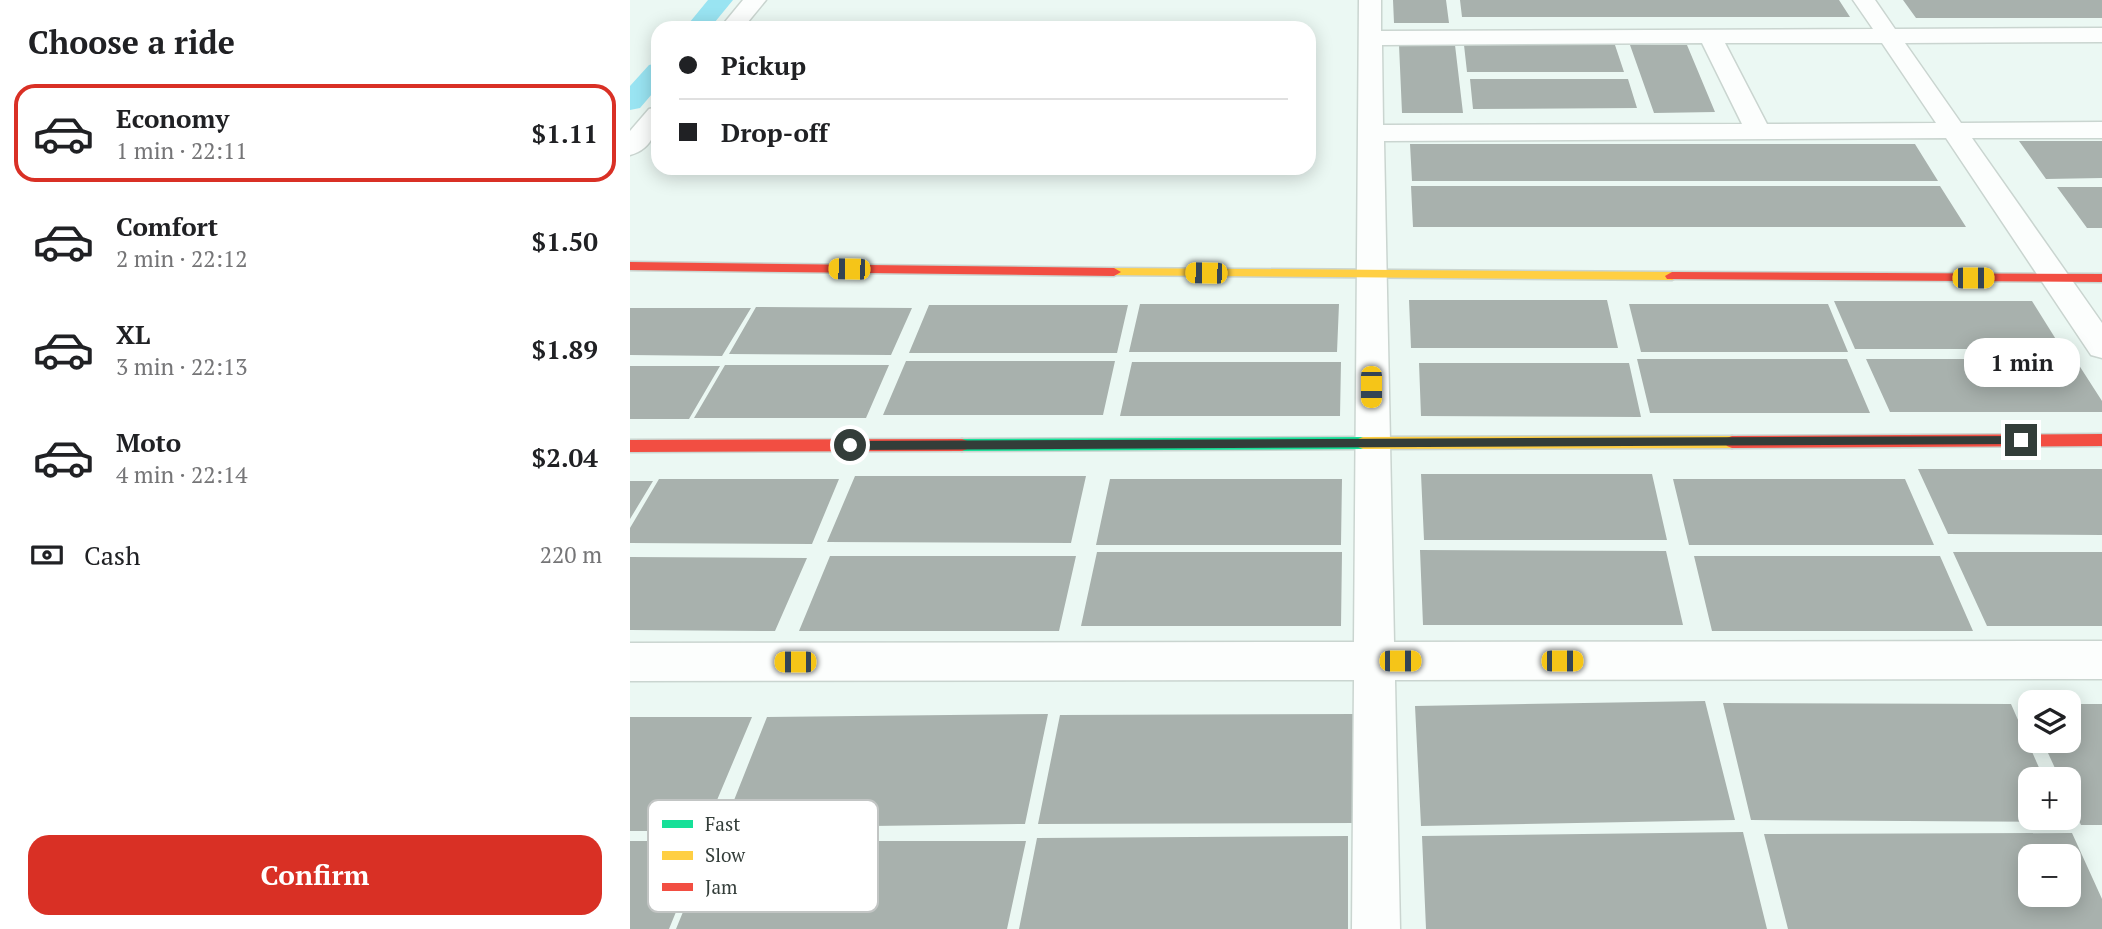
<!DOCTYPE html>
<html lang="en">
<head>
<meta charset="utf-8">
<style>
	:root { --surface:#fff; --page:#f2f2f2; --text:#202124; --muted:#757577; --line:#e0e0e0; --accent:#d93025 }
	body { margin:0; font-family:"PT Serif",serif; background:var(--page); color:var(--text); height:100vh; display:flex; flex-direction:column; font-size:26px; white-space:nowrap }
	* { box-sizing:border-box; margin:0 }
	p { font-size:23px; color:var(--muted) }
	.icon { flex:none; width:38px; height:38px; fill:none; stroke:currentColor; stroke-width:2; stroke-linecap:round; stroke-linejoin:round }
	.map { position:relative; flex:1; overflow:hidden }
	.drawer { display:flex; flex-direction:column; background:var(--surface); width:630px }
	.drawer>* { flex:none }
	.hud { position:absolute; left:21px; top:21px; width:665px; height:154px; border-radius:21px; box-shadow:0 4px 18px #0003; display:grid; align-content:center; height:154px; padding:0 28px; background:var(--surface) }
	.fabs { position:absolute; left:1388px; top:690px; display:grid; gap:14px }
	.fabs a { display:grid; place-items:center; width:63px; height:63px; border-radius:14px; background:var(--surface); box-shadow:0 4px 18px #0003; font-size:35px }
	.end { position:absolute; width:32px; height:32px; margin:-16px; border:9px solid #333d39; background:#fff; box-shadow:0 0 0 4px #fff }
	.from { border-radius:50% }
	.bubble { position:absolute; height:49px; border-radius:21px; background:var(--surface); box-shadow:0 4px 18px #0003; font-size:23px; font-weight:700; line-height:49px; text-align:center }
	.car { position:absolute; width:21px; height:42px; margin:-21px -10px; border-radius:9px; box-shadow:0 0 5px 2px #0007; background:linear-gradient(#f5c518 24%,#345 0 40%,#f5c518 0 76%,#345 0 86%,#f5c518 0) }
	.hud b { display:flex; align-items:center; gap:24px; height:66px; font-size:26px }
	.hud b+b { border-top:2px solid var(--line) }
	.hud i { width:18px; height:18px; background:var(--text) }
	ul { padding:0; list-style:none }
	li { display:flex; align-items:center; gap:21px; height:98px; margin:0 14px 10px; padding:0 14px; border:4px solid transparent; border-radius:21px }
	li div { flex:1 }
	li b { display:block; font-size:26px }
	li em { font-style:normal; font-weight:700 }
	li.active { border-color:var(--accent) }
	li>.icon { width:63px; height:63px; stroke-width:1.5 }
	h2 { padding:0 28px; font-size:32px; line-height:84px }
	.pay { display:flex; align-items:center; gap:18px; height:77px; padding:0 28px; font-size:26px }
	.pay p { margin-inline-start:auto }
	.primary-button { display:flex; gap:14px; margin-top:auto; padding:14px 28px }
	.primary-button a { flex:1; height:80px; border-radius:21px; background:var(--accent); color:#fff; font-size:28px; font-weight:700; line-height:80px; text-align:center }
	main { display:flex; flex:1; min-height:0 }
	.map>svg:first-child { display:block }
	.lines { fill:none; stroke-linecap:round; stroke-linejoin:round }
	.canal { fill:#99e4f2; fill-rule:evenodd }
	.building { fill:#a8b1ad; fill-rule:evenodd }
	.street-casing { stroke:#cad5d0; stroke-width:3 }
	.fast-casing { stroke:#cad5d0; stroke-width:3 }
	.slow-casing { stroke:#cad5d0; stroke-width:3 }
	.jam-casing { stroke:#cad5d0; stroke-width:3 }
	.street { fill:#fcfefd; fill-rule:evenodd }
	.fast { fill:#16e098; fill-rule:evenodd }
	.slow { fill:#ffcf43; fill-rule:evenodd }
	.jam { fill:#f24e42; fill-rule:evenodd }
	.route { fill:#333d39 }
	.key { fill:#fff; stroke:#c2c5c4; stroke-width:2 }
	.key-label { font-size:19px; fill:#333d39 }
</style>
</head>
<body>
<main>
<section class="drawer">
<h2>Choose a ride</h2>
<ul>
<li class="active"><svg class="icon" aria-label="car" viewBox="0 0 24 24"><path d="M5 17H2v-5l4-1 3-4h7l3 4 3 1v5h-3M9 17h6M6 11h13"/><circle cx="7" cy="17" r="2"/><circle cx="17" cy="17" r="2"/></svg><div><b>Economy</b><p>1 min · 22:11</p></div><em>$1.11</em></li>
<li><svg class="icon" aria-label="car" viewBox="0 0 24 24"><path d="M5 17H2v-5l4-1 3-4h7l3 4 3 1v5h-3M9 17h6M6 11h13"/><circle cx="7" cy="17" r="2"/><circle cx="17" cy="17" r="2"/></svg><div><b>Comfort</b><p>2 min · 22:12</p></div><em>$1.50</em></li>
<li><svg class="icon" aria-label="car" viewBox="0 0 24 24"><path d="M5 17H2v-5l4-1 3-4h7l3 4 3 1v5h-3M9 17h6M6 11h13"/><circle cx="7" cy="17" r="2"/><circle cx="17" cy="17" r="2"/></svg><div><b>XL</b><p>3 min · 22:13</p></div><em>$1.89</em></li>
<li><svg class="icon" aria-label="car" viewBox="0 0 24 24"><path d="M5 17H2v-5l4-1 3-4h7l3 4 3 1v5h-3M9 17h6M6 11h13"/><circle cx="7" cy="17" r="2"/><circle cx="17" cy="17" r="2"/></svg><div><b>Moto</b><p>4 min · 22:14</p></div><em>$2.04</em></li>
</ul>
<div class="pay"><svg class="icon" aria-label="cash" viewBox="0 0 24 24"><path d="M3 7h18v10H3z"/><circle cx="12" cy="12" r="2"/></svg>Cash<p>220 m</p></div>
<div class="primary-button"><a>Confirm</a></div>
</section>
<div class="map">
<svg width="1472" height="929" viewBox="0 0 1472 929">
	<rect width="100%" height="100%" fill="#ebf8f3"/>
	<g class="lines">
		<!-- canal -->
		<path class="canal" d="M 78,0 L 103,0 L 80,28 L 55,28 Z
			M 28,63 L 28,87 L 10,108 L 0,110 L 0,86 L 19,65 Z"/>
	</g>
	<!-- building -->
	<path class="building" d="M 763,0 L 816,0 L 819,23 L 764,23 Z
		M 830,0 L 1209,0 L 1220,17 L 832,17 Z
		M 1273,0 L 1472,0 L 1472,18 L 1286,18 Z
		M 769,45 L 825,45 L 833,113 L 772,113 Z
		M 834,45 L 985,45 L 994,72 L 837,72 Z
		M 1000,45 L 1057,45 L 1085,112 L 1024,113 Z
		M 840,79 L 998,79 L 1007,108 L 843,109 Z
		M 1389,141 L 1472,141 L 1472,178 L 1416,179 Z
		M 780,144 L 1285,144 L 1308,181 L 782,181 Z
		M 781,186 L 1310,186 L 1336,227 L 783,227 Z
		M 1427,187 L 1472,187 L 1472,228 L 1457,228 Z
		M 779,300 L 977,300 L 988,348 L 781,348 Z
		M 1204,301 L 1402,301 L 1432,349 L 1225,349 Z
		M 510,304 L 709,304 L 707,352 L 499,352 Z
		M 999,304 L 1198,304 L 1218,352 L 1011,352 Z
		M 299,305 L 498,305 L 487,353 L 279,353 Z
		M 126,307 L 282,308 L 261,355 L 99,354 Z
		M 0,308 L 121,308 L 92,356 L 0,355 Z
		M 1007,359 L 1217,359 L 1240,413 L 1020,413 Z
		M 1236,359 L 1445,359 L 1472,401 L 1472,412 L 1260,412 Z
		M 276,361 L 485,361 L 473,415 L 253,415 Z
		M 502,362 L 711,362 L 710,416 L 490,416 Z
		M 789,363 L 999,363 L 1011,417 L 791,416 Z
		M 95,365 L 259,365 L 236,418 L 64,418 Z
		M 0,366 L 90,366 L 59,419 L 0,419 Z
		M 1288,469 L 1472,469 L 1472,535 L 1318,534 Z
		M 791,474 L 1022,474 L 1037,540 L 794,540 Z
		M 225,476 L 456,476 L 441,543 L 197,542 Z
		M 29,479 L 209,479 L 182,544 L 0,543 L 0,528 Z
		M 480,479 L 712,479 L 711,545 L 466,545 Z
		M 1043,479 L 1275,479 L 1304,545 L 1059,545 Z
		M 0,481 L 23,481 L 0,519 Z
		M 790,550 L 1036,551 L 1053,625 L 793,625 Z
		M 467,552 L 712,552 L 711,626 L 451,626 Z
		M 1323,552 L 1472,552 L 1472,626 L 1357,626 Z
		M 200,556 L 446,556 L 429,631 L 169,631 Z
		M 1064,556 L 1310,556 L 1343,631 L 1082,631 Z
		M 0,557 L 177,558 L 145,631 L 0,630 Z
		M 1075,701 L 1105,820 L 791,826 L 785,706 Z
		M 1093,703 L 1381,704 L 1414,779 L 1400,779 L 1400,817 L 1431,817 L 1433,822 L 1121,820 Z
		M 1438,704 L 1472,704 L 1472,825 L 1451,825 L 1438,798 L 1438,779 L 1430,779 L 1412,740 L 1438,740 Z
		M 418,714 L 395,824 L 93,828 L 137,717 Z
		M 726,714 L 726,823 L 408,824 L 430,715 Z
		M 0,717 L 122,717 L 74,831 L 0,831 Z
		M 1113,832 L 1137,929 L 796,929 L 792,836 Z
		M 1442,833 L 1472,899 L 1472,929 L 1158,929 L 1134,834 ZM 1400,856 L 1438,856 L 1438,894 L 1400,894 Z
		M 718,836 L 718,929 L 389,929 L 407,838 Z
		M 0,841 L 75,841 L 39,929 L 0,929 Z
		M 82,841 L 396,841 L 377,929 L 46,929 Z"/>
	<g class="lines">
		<defs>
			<path id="street" d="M 113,0 L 136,0 L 113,28 L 90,28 Z
				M 729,0 L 751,0 L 751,31 L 1243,29 L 1223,0 L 1245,0 L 1265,29 L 1472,28 L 1472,42 L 1275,43 L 1331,123 L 1472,122 L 1472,138 L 1342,138 L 1472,323 L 1472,358 L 1461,355 L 1316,138 L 754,141 L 764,642 L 1472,641 L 1472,679 L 765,680 L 770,929 L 722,929 L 724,680 L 0,681 L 0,643 L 724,642 ZM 1072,43 L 1112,124 L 753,125 L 752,45 ZM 1095,43 L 1252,43 L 1306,123 L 1137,124 Z
				M 28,107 C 28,127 24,149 0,155 L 0,131 L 19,109 Z"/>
			<path id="fast" d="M 733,437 L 738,439 L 741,443 L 738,447 L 733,449 L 332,451 L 327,449 L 324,445 L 327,441 L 332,439 Z"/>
			<path id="slow" d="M 484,268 L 1042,272 L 1049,276 L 1042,280 L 479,275 L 477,272 Z
				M 1102,436 L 1107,438 L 1110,442 L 1107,446 L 1102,448 L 733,449 L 728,447 L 725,443 L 728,439 L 733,437 Z"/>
			<path id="jam" d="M 0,262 L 484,268 L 491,272 L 484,276 L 0,270 Z
				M 1042,272 L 1472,274 L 1472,282 L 1037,279 L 1035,276 Z
				M 1472,434 L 1472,446 L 1102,448 L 1097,446 L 1094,442 L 1097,438 L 1102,436 Z
				M 332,439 L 337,441 L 340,445 L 337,449 L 332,451 L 0,452 L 0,440 Z"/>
		</defs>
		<!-- street casing -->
		<use href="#street" class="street-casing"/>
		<!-- fast casing -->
		<use href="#fast" class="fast-casing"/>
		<!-- slow casing -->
		<use href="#slow" class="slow-casing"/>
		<!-- jam casing -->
		<use href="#jam" class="jam-casing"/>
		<!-- street -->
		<use href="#street" class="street"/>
		<!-- fast -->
		<use href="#fast" class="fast"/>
		<!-- slow -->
		<use href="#slow" class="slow"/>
		<!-- jam -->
		<use href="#jam" class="jam"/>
	</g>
	<!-- route -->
	<path class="route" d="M 1391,436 L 1396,440 L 1391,444 L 220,450 L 214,445 L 220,441 Z"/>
	<!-- legend -->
	<rect x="18" y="800" width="230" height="112" rx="10" class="key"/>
	<rect x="32" y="820" width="31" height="8" fill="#16e098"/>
	<rect x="32" y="851" width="31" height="9" fill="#ffcf43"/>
	<rect x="32" y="883" width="31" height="8" fill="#f24e42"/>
	<g class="key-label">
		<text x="75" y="831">Fast</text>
		<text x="75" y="862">Slow</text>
		<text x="75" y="894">Jam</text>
	</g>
</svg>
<div class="fabs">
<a><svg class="icon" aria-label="layers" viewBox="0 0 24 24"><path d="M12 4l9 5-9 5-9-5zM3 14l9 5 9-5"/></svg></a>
<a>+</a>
<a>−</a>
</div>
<i class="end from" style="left:220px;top:445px"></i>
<i class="end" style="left:1391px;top:440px"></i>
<div class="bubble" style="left:1334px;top:338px;width:116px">1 min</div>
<i class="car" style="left:219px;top:269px;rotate:271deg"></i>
<i class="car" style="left:576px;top:273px;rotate:271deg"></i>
<i class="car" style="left:1343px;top:278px;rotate:90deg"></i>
<i class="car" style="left:741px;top:387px;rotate:180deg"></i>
<i class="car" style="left:770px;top:661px;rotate:90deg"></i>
<i class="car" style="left:932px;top:661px;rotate:90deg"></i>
<i class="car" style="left:165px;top:662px;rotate:270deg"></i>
<div class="hud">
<b><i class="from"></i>Pickup</b>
<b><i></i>Drop-off</b>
</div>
</div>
</main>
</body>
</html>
